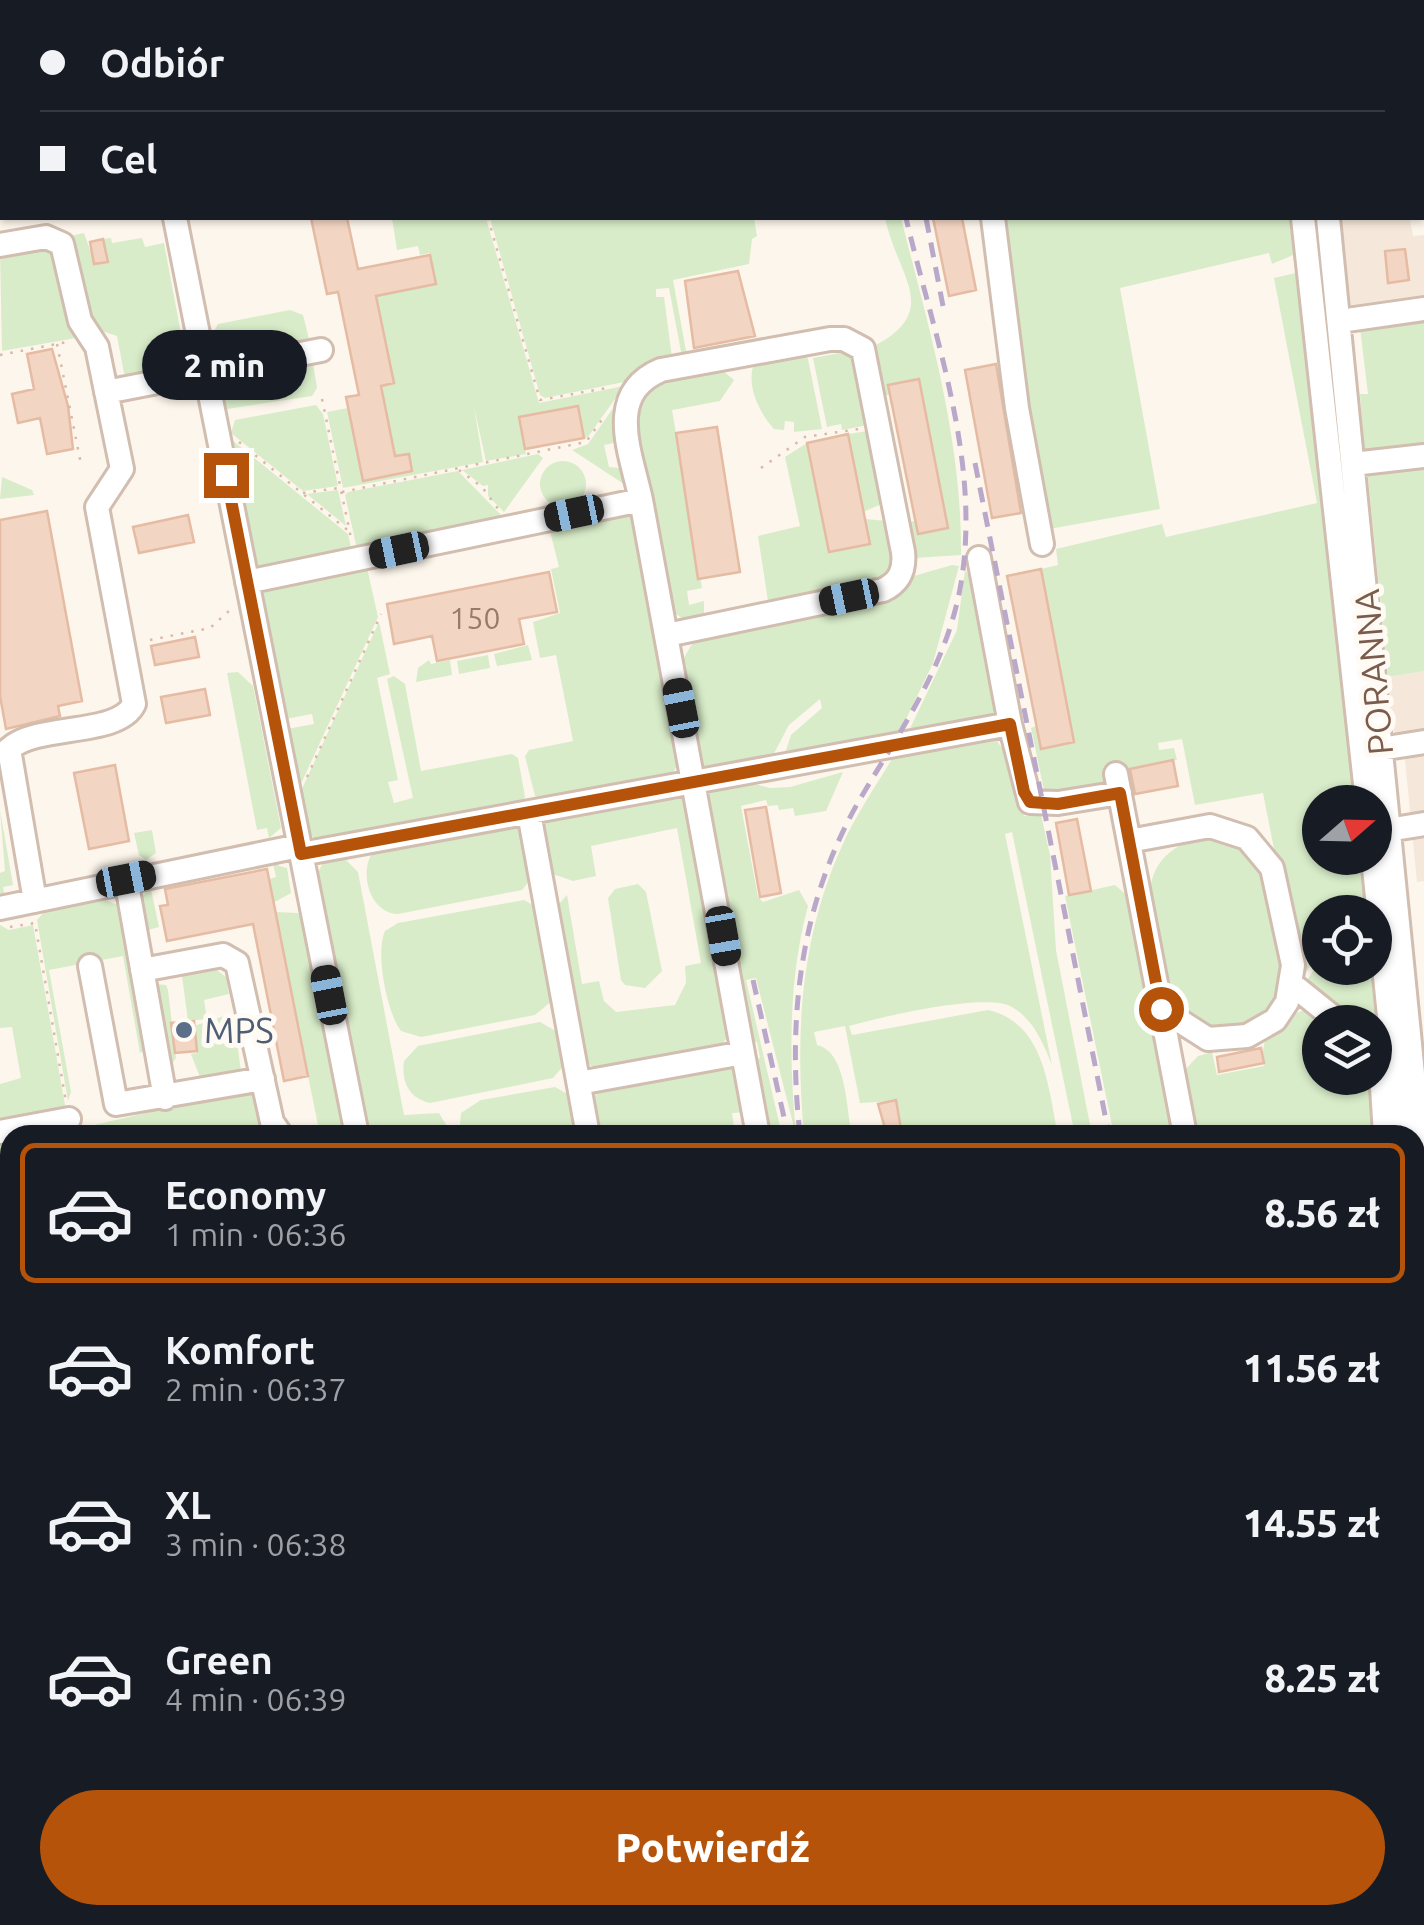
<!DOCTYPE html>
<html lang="pl">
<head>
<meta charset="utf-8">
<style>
	:root { --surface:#171b24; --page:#242831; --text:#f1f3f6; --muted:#9ea1a6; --line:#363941; --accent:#b45309 }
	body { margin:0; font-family:Ubuntu,sans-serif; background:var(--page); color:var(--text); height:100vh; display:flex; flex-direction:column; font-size:38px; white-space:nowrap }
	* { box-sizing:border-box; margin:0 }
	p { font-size:32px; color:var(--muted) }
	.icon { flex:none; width:55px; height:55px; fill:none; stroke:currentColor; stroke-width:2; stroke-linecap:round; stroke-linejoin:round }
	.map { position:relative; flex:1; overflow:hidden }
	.details { position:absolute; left:0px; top:1125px; width:1425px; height:800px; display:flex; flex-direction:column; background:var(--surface); border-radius:30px 30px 0 0; box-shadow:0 2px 8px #0004 }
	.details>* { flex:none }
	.hud { position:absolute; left:0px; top:0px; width:1425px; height:220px; box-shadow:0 2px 8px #0004; display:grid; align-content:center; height:220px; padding:0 40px; background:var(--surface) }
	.needle { width:65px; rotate:70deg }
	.tools { position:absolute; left:1302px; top:785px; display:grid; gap:20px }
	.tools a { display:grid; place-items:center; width:90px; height:90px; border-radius:50%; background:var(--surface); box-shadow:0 2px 8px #0004; font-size:50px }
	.end { position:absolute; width:45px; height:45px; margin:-22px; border:12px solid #b45309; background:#fff; box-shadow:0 0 0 5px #fff }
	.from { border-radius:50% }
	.bubble { position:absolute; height:70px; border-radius:35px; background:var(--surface); box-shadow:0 2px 8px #0004; font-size:32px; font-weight:800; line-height:70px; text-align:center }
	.car { position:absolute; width:30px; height:60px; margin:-30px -15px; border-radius:12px; box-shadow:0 0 8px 2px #0007; background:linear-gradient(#222 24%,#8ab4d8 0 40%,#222 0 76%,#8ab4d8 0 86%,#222 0) }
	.hud b { display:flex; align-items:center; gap:35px; height:95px; font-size:38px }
	.hud b+b { border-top:2px solid var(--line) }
	.hud i { width:25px; height:25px; background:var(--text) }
	ul { padding:18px 0 0; list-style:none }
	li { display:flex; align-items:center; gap:30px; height:140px; margin:0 20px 15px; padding:0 20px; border:5px solid transparent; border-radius:15px }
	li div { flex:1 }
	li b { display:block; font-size:38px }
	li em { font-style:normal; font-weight:800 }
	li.selected { border-color:var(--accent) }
	li>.icon { width:90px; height:90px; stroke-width:1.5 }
	.button { display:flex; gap:20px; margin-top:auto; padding:20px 40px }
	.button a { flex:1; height:115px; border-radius:60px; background:var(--accent); color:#fff; font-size:40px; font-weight:800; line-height:115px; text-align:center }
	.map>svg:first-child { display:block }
	.residential { fill:#f5e8da }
	.green { fill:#d8ecc9 }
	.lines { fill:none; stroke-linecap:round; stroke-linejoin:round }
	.taxiway { stroke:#dbcfda; stroke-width:45 }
	.building { fill:#f3d5c3; stroke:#e6bba3; stroke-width:2.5 }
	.minor-casing { stroke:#d1beb0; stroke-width:28 }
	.path { stroke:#d9b8a5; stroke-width:2.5; stroke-dasharray:2.5 8; stroke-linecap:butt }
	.minor { stroke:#fff; stroke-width:22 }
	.rail { stroke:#b9a8c9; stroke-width:5; stroke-dasharray:15 10; stroke-linecap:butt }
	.route { stroke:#b45309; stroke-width:12 }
	.service-dot { fill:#5c6f8a; stroke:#fffaf3; stroke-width:4 }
	.labels { text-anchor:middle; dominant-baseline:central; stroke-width:10; stroke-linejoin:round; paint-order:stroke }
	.number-label { font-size:30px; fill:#987a6a }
	.street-label { font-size:35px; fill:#7a5c4d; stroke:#fffaf3 }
	.service-label { font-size:35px; fill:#4e5e75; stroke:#fffaf3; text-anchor:start }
</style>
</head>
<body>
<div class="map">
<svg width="1424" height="1925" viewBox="0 0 1424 1925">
	<rect width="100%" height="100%" fill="#fdf6ec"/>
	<!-- residential -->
	<path class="residential" d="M 1339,218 L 1410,218 L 1413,236 L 1424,235 L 1424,297 L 1351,307 Z
		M 1424,671 L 1424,881 L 1417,882 L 1404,750 L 1393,729 L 1388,677 Z
		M 1415,1497 L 1424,1547 L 1424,1579 L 1415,1581 Z
		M 1001,1915 L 1130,1915 L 1132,1925 L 1004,1925 Z"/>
	<!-- green -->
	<path class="green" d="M 889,0 L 1293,0 L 1293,2 L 889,2 Z
		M 392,218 L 486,218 L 539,403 L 624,386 L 588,437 L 584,438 L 578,407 L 519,418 L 526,454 L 486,461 L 474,407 L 483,462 L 343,488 L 327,412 L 348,408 L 363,480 L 412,470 L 409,454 L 395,456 L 381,386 L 376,296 L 436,285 L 430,253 L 420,255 L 418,246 L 397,250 Z
		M 490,218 L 754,218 L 757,236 L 752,239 L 749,264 L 673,280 L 687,356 L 682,357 L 669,288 L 656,289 L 656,297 L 664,297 L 672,358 L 629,381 L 545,398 L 540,395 Z
		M 885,218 L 901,218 C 929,329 962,438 961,555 L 914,558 L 903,523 L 915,521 L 918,533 L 948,527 L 919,380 L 879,399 L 868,349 C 945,312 898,279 885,218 Z
		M 999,218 L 1299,218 L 1300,252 L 1272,264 L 1269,253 L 1120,288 L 1160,509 L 1044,530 Z
		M 84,233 L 95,264 L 108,261 L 103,239 L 111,238 L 112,243 L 142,238 L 145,247 L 164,243 L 182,339 L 159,344 L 165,373 L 129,378 L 124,373 L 117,336 L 92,328 L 70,236 Z
		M 49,248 L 62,264 L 76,338 L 2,351 L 0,251 Z
		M 1300,272 L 1364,802 L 1320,802 L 1320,858 L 1370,858 L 1375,912 L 1320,912 L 1320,952 L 1300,981 L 1263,793 L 1195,805 L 1182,739 L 1158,743 L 1159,750 L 1174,748 L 1177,760 L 1111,772 L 1113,785 L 1065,794 L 1044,790 L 1031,728 L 1036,726 L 1041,749 L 1074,742 L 1041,569 L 1058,565 L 1056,549 L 1162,524 L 1166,537 L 1317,503 L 1274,278 Z
		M 290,310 L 303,315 L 309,339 L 287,343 L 288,348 L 217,362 L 212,335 L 218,324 Z
		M 1424,318 L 1424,451 L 1365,458 L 1360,394 L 1368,394 L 1360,328 Z
		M 800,350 L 808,359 L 822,429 L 794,432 L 794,422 L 785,421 L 784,430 L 774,429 C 758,411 744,382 756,359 Z
		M 855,350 L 873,424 L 842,430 L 841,424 L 827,427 L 813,358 Z
		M 313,363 L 317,388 L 312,396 L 227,409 L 220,377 Z
		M 719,368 L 734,380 L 720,401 L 672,410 L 702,588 L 687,591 L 689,605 L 704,601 L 704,619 L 682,618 L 670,610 L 631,419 L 647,383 Z
		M 623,394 L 623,441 L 604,445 L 609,467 L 629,469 L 627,486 L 572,450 L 588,444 Z
		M 316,405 L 323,414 L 338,486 L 303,491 L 231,433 L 235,420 Z
		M 874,430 L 884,503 L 863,512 L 848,434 Z
		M 232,440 L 348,534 L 352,552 L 258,567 Z
		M 807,443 L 829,552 L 869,544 L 865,519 L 887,521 L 893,572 L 865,581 L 858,591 L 769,607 L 758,536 L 800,526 L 785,457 Z
		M 538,454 L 543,458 L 504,512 L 488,496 L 488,485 L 483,486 L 462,470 Z
		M540 484a23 23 0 1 1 46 0a23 23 0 1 1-46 0Z
		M 1424,462 L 1424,671 L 1388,677 L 1367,468 Z
		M 458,471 L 501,515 L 494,521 L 357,549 L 345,495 L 348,492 Z
		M 2,477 L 32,490 L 34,495 L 0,499 Z
		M 338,490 L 346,526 L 307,494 Z
		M 627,510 L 638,515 L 681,760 L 670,777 L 545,803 L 535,796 L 525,756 L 529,750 L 573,741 L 556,655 L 540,658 L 533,622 L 560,613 L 551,569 L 559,567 L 550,531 Z
		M 952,565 L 959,566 L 933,663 L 897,738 L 783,759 L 791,735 L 822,708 L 820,699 L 789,725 L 770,761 L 701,773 L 682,661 L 695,639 Z
		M 367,568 L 378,617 L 299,788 L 287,729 L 314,724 L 312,714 L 285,719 L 263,592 L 265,588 Z
		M 965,570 L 972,580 L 996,709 L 987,721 L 906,737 L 957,630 Z
		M 379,622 L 390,674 L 377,678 L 398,780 L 388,782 L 394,803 L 413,798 L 387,679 L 394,676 L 405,684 L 421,771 L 512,754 L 518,758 L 525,797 L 518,808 L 323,843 L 308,834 L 300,793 Z
		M 528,645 L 532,660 L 497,666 L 494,654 Z
		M 488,655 L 490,668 L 459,674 L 457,661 Z
		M 429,660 L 431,664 L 450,660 L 452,675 L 416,682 L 418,668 Z
		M 238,672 L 253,686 L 281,828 L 269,838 L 267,828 L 257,830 L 227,673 Z
		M 995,738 L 1012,763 L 1024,816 L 1041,815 L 1050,855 L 1056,950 L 1092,1135 L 1075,1135 L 1012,832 L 1005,834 L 1052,1065 C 1043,1043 1034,1020 1012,1007 C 986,992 881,1017 849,1026 L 852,1035 L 988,1010 C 1045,1023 1048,1088 1058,1135 L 902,1135 L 896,1101 L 860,1103 L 845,1026 L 814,1032 L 817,1045 C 847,1052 846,1108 852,1135 L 804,1135 C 795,1035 800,939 842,846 C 856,814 878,783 896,752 Z
		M 843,772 L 826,811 L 795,816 L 793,808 L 779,810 L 778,805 L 768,806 L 766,800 L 741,806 L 758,897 L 763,902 L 799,890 L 808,906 C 788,980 789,1059 796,1135 L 756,978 L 746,980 L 782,1135 L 766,1135 L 752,1061 L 760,1058 L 757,1042 L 748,1043 L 704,790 L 736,779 L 770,788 L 790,787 Z
		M 671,793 L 688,802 L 730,1035 L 718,1048 L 595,1069 L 584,1060 L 557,906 L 567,895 L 582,984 L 599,981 L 604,1001 L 616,1012 L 675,1005 L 686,983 L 685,966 L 701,963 L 677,828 L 591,846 L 596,876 L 573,881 L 550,873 L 543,825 L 549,817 Z
		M 0,810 L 13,885 L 3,887 L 6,903 L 0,904 L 0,873 L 5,871 Z
		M 515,826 L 522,831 L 530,880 L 522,890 L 398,914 C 369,913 358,871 374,850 Z
		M 152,830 L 156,853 L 146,860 L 139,855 L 134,833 Z
		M 1209,834 C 1219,837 1236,839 1245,846 C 1278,873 1296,986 1263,1017 C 1249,1030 1223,1030 1205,1033 C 1193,1023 1171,1009 1165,995 C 1159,983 1158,963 1155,949 C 1144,890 1143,852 1209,834 Z
		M 342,856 L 358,872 L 404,1115 L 439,1113 L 452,1135 L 366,1135 L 316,876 L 324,861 Z
		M 273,864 L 287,868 L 291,893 L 273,903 L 269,879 L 276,877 Z
		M 638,884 L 646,892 L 662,971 L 645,988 L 625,985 L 621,980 L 608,898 L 615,889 Z
		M 1115,885 L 1131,899 L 1173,1107 L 1171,1135 L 1114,1135 L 1065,896 Z
		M 151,889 L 159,927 L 148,930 L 141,897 Z
		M 103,899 L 120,906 L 147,1049 L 140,1053 L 123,956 L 49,970 L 71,1092 L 68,1101 L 37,920 L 47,909 Z
		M 524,900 L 538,908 L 553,1000 L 535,1015 L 421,1037 L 401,1031 C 387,1013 375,953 385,931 L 398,923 Z
		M 275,912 L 298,913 L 304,921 L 347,1135 L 320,1135 Z
		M 0,925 L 9,930 L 33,925 L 65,1105 L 59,1111 L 0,1122 L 0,1084 L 21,1078 L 12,1027 L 0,1028 Z
		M 1320,961 L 1320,968 L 1375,968 L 1383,1067 L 1375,1054 L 1375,1022 L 1347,1022 L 1305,983 Z
		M 217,970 L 226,977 L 229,994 L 204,1000 L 207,1019 L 188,1021 L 182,976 Z
		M 155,984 L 166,985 L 168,990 L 176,1058 L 170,1066 Z
		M 1306,1009 L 1328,1022 L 1320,1022 L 1320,1078 L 1370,1078 L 1376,1135 L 1189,1135 L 1183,1072 L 1198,1056 L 1212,1052 L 1217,1075 L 1264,1066 C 1259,1032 1275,1022 1306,1009 Z
		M 233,1013 L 241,1071 L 201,1080 L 191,1054 L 197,1053 L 194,1026 Z
		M 540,1022 L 561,1034 L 566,1063 L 553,1078 L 430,1103 C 409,1098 401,1082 404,1061 L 418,1046 Z
		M 728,1065 L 740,1079 L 747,1112 L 732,1113 L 735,1135 L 596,1135 L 590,1105 L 598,1090 Z
		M 259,1086 L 269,1135 L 82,1135 L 72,1120 L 82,1128 Z
		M 555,1087 L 569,1095 L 582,1135 L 459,1135 L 461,1113 L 481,1100 Z
		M 10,1140 L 10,1218 L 0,1220 L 0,1142 Z
		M 0,1242 L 10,1245 L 10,1296 L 0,1298 Z
		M 10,1327 L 10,1474 L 0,1470 L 0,1329 Z
		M 0,1679 L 10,1732 L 10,1914 L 0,1916 Z
		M 409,1915 L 503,1915 L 505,1925 L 411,1925 Z"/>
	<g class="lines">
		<!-- taxiway -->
		<path class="taxiway" d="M 0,1231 L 10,1229
			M 0,1314 L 10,1312
			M 0,1597 L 10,1650
			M 22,1925 L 72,1915"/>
	</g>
	<!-- building -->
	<path class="building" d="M 311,218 L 347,218 L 358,269 L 430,255 L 436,284 L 376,296 L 394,383 L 381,386 L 395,456 L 409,454 L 412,471 L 363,481 L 346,397 L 359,395 L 338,292 L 327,294 Z
		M 933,218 L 962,218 L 976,290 L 949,296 Z
		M 103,239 L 108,262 L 94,264 L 90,242 Z
		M 1405,249 L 1409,280 L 1388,283 L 1385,251 Z
		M 738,271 L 755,336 L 694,348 L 685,281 Z
		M 52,349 L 68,406 L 73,449 L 47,454 L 40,418 L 18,423 L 12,394 L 34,389 L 27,354 Z
		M 996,364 L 1021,513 L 992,518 L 965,370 Z
		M 919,379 L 948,528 L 918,534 L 888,385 Z
		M 578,406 L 584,438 L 525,449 L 519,417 Z
		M 717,427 L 740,572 L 698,579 L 676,433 Z
		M 848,434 L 870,544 L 829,552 L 807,443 Z
		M 47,511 L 82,701 L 58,706 L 60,716 L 6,729 L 0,696 L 0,520 Z
		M 188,515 L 194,542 L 139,553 L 133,527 Z
		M 1041,569 L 1074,742 L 1041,749 L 1007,576 Z
		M 549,572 L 557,612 L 519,619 L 524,644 L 437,661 L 432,636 L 394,644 L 387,604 Z
		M 195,637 L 199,657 L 155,665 L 151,646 Z
		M 205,689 L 210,715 L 166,723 L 161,697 Z
		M 1173,760 L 1178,786 L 1135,794 L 1130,769 Z
		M 115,765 L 129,841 L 89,849 L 74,773 Z
		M 766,807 L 781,893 L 760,897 L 745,810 Z
		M 1077,819 L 1091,891 L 1069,895 L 1056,823 Z
		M 267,869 L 308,1076 L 284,1081 L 253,924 L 167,941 L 160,906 L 168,905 L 165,889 Z
		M 194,1021 L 197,1051 L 175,1053 L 171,1023 Z
		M 1261,1048 L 1264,1063 L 1219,1072 L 1217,1057 Z
		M 896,1100 L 902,1135 L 887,1135 L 878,1104 Z"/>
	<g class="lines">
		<defs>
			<path id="minor" d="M 132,0 L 133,2
				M 235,0 L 235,2
				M 633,0 L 633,2
				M 719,0 L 722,2
				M 1306,0 L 1306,2
				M 493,2 L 506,0
				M 657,2 L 670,0
				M 786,2 L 799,0
				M 1422,155 L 1424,155
				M 175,218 L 357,1135
				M 993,218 L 1017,408 L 1042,544
				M 1303,218 L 1367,802
				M 1328,218 L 1424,1185
				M 0,245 L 46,237 L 62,244 L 80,321 L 97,347 L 122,469 L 97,507 L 134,704 C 118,737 37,723 9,749 L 35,901
				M 1340,321 L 1424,309
				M 106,392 L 321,350
				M 1353,464 L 1424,456
				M 641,500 C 631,453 604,394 661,370 L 830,339 L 844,339 L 863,349 L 903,552 C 905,570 900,582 883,590 L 667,635
				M 247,582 L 641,500 L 758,1135
				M 1010,724 L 1030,802 L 1058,803 L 1120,793
				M 1380,749 L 1424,742
				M 1116,774 L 1185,1135
				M 529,813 L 588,1135
				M 1388,830 L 1424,824
				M 1129,841 L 1210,826 L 1247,838 L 1272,868 L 1293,965 L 1287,1002 L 1275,1020 L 1247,1036 L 1208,1039 L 1161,1009
				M 301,854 L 1010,724 L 979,558
				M 1373,858 L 1401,1135
				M 126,879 L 165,1098
				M 0,908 L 299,846
				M 90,966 L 116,1104 L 263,1079
				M 142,970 L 223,955 L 237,963 L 272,1122 L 281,1135
				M 1293,985 L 1339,1022
				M 1375,1065 L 1382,1087 L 1385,1135
				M 579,1083 L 743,1053
				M 0,1132 L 69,1119
				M 1415,1271 L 1424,1364 L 1415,1386
				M 1415,1425 L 1424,1423
				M 0,1489 L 10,1486
				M 512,1915 L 514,1925
				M 990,1915 L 993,1925"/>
		</defs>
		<!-- minor casing -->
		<use href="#minor" class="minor-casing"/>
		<!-- path -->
		<path class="path" d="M 405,0 L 406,2
			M 449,2 L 462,0
			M 488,218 L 540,400 L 612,387
			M 57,344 L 81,464
			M 0,355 L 67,342
			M 322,399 L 351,538
			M 239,442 L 350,532
			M 761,468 L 805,437 L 859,429
			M 459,470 L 482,487 L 499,510
			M 342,492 L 586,442 L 606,414
			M 303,493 L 339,488
			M 150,640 L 210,628 L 230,610
			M 307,777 L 381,614
			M 10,927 L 35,923 L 66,1102"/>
		<!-- minor -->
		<use href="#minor" class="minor"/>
		<!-- rail -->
		<path class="rail" d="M 863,0 L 863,2
			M 882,0 L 883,2
			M 926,218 L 943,306
			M 975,463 L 1109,1135
			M 753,980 L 788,1135
			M 800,1135 C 787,1017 800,903 860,799 C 900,731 945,668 960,589 C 983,464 934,337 906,218"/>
	</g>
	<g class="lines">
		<!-- route -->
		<path class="route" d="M 226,475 L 301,854 L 1010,724 L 1024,792 L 1030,802 L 1058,804 L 1120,793 L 1161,1009"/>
	</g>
	<!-- markers -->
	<circle class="service-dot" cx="184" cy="1030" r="10"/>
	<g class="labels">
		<!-- number labels -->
		<g class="number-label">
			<text x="475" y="618">150</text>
		</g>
		<!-- street labels -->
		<g class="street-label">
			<text transform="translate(1373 672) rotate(-95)">PORANNA</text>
		</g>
		<!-- service labels -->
		<g class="service-label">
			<text x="204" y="1030">MPS</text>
		</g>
	</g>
</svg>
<div class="tools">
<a><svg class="needle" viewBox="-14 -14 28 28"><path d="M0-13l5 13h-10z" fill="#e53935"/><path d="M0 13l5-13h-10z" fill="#9ea1a6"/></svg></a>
<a><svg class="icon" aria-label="locate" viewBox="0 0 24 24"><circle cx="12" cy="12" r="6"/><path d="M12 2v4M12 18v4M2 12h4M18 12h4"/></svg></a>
<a><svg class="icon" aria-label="layers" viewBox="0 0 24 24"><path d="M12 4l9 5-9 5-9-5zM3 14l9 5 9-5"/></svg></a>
</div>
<i class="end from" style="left:1161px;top:1009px"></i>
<i class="end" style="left:226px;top:475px"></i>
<div class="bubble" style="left:142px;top:330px;width:165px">2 min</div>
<i class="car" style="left:574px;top:513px;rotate:258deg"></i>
<i class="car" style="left:399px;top:550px;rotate:258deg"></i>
<i class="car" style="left:849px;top:597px;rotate:258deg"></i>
<i class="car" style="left:681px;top:708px;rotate:349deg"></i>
<i class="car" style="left:126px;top:879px;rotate:79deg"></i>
<i class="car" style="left:723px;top:936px;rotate:170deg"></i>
<i class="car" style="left:329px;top:995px;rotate:349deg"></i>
<div class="hud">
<b><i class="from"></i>Odbiór</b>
<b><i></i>Cel</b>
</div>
<section class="details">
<ul>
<li class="selected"><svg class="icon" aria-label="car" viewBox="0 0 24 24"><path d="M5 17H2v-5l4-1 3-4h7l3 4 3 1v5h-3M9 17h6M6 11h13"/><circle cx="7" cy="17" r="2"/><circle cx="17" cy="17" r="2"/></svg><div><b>Economy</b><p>1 min · 06:36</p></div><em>8.56 zł</em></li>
<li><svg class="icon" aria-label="car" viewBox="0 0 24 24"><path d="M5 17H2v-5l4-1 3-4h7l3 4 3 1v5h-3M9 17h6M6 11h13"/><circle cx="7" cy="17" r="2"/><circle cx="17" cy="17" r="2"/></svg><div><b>Komfort</b><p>2 min · 06:37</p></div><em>11.56 zł</em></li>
<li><svg class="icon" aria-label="car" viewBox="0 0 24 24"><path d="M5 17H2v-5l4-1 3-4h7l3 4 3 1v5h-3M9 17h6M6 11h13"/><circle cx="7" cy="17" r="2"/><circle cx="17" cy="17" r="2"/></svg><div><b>XL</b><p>3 min · 06:38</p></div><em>14.55 zł</em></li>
<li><svg class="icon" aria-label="car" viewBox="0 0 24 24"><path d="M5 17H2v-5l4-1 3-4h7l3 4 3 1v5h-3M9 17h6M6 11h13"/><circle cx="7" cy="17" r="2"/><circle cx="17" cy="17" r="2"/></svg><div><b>Green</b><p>4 min · 06:39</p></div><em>8.25 zł</em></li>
</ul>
<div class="button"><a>Potwierdź</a></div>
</section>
</div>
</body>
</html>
